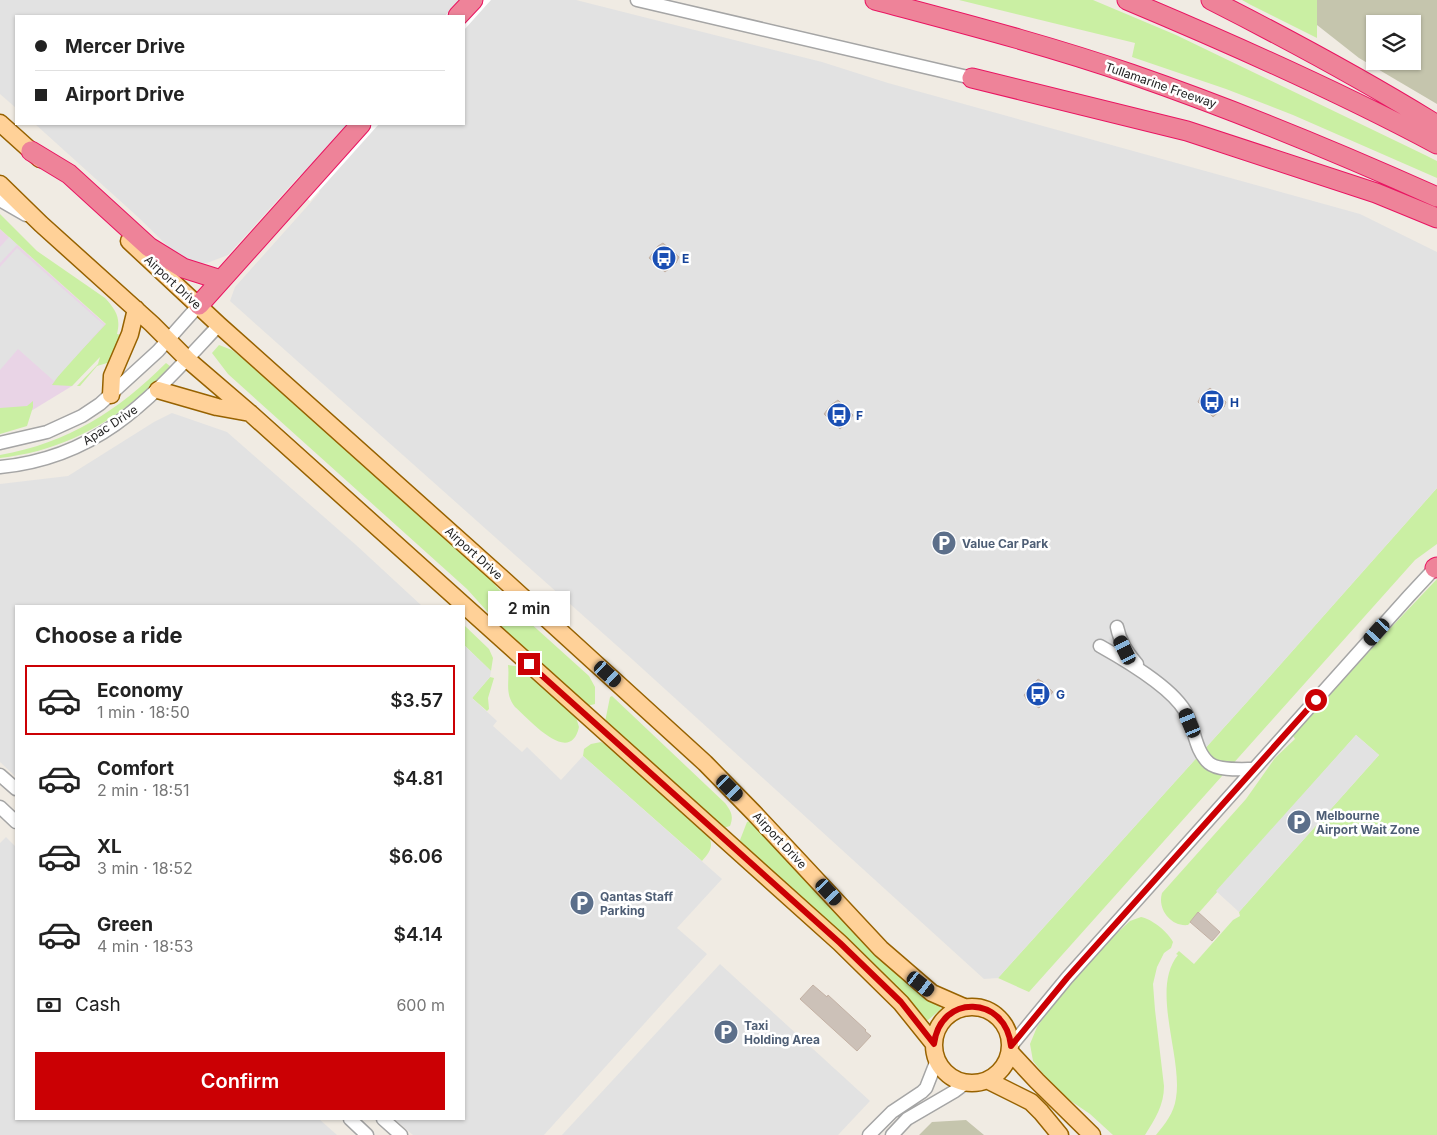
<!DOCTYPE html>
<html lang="en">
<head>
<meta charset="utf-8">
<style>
	:root { --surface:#fff; --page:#f6f6f6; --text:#222; --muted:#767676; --line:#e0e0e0; --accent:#cb0004 }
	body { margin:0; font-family:Inter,sans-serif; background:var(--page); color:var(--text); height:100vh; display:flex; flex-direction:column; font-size:19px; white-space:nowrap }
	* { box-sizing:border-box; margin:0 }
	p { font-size:16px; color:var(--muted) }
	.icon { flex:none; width:28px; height:28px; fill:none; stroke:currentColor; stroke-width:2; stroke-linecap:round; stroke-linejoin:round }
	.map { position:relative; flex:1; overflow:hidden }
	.details { position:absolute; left:15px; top:605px; width:450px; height:515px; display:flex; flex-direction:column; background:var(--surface); border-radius:0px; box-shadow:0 1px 4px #0004 }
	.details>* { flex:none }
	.top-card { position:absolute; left:15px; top:15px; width:450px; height:110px; border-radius:0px; box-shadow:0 1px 4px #0004; display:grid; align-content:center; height:110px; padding:0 20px; background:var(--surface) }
	.fabs { position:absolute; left:1366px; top:15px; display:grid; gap:10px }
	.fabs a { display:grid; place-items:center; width:55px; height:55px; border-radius:0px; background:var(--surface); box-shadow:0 1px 4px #0004; font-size:25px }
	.end { position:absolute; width:22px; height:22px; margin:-11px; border:6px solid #cb0004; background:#fff; box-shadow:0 0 0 2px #fff }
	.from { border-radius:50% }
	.bubble { position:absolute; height:35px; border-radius:0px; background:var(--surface); box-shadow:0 1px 4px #0004; font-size:16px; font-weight:600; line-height:35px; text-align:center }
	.car { position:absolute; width:15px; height:30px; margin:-15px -8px; border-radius:6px; box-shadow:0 0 4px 1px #0007; background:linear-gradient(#222 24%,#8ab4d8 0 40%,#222 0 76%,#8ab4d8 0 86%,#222 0) }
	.top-card b { display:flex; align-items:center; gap:18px; height:48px; font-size:19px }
	.top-card b+b { border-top:1px solid var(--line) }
	.top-card i { width:12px; height:12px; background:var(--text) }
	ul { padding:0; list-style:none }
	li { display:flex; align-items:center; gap:15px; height:70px; margin:0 10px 8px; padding:0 10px; border:2px solid transparent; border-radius:0px }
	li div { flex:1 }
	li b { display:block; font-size:19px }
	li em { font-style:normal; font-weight:600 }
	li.on { border-color:var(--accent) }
	li>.icon { width:45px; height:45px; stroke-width:1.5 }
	h2 { padding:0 20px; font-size:22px; line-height:60px }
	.pay { display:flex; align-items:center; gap:12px; height:55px; padding:0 20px; font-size:19px }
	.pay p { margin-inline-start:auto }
	.button { display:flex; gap:10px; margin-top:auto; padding:10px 20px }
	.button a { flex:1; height:58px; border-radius:0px; background:var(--accent); color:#fff; font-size:20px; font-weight:600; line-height:58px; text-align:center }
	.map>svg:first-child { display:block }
	.industrial { fill:#e9d4e6 }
	.construction { fill:#c5c5ad; fill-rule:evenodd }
	.grass { fill:#caefa3 }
	.parking { fill:#e2e2e2 }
	.pier { fill:#fff }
	.building { fill:#ccc1b8; stroke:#c3b1a4 }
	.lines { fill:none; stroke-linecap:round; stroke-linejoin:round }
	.minor-casing { stroke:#a5a5a5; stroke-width:15 }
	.major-casing { stroke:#976200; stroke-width:19 }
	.highway-casing { stroke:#e91461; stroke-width:21 }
	.minor { stroke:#fff; stroke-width:12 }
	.major { stroke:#ffd198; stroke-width:16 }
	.highway { stroke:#ee8399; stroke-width:19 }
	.route { stroke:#cb0004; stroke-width:6 }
	.labels { text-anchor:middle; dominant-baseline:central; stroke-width:5; stroke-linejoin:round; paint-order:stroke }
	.street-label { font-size:12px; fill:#1e1e1e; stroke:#fff }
	.transit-label { font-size:12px; font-weight:bold; fill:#164399; stroke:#fff; text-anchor:start }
	.service-label { font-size:12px; font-weight:bold; fill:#4e5e75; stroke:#fff; text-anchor:start }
</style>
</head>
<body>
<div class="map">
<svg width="1437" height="1135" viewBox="0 0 1437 1135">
	<rect width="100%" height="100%" fill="#f0ebe3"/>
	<!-- industrial -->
	<path class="industrial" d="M 0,229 L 112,330 L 100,355 L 72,386 L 31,411 L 0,419 Z"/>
	<!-- construction -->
	<path class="construction" d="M 1317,0 L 1437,0 L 1437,104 L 1359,58 L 1317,25 ZM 1375,24 L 1412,24 L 1412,61 L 1375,61 Z
		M 966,1120 L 984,1135 L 919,1135 L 932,1122 Z"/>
	<!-- grass -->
	<path class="grass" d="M 959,0 L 1093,0 L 1176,35 L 1425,155 L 1437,161 L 1437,178 L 1293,115 L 1226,89 L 1132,57 L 1135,43 Z
		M 1242,0 L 1317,0 L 1317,38 L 1251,5 Z
		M 0,214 L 37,251 L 105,298 C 116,310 121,318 117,334 L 124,336 L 114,361 L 97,366 L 80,386 L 77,386 L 98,364 L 100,357 L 72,386 L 52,385 L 61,372 L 106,324 L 0,229 Z
		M 219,345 L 232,350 L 261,373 L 486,574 L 518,612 L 589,676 L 595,687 L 595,704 L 587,706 L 513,640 L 467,589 L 228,374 L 212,353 Z
		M 166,363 L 170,366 C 161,378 149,388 137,398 C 97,432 52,452 0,458 L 0,455 C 68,443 118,411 166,363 Z
		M 33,401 L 33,407 L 27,426 L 0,434 L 0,408 L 27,406 Z
		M 1437,488 L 1437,544 L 1415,560 L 1029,992 L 998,978 L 1256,692 Z
		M 1437,579 L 1437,1135 L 1156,1135 C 1165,1124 1174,1113 1176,1098 C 1183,1057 1150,989 1178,955 L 1176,954 L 1179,951 L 1194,964 L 1233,920 L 1240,916 L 1239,912 L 1379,755 L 1356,735 L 1188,925 C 1171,927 1157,909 1162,893 L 1246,799 L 1275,758 L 1295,739 L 1293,736 L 1383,636 Z
		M 465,626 L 489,649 L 493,658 L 491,671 L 464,645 Z
		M 508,665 L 522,667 L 575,714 L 579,727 C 570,767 529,719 515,707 C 504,693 510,681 508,665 Z
		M 490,677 L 494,678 L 488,698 L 489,709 L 487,711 L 472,698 Z
		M 612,696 L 725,803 C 731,811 734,816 730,826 L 723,828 L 605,722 L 610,697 Z
		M 601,742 L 610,747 L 707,834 C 715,845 710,852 702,861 L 583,756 L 584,749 L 591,744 Z
		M 750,821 L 763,833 L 876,955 L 923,996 L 940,1007 L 941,1009 L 928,1020 L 926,1020 L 900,991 L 868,959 L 742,845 L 740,840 L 747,822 Z
		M 1141,917 C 1152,919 1168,932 1173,942 L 1171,948 L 1164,953 L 1157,967 L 1153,984 L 1155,1010 L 1164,1086 C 1164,1105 1155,1119 1145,1135 L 1113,1135 L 1090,1114 L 1065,1097 L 1049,1081 L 1033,1061 L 1030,1044 L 1037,1027 L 1058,998 L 1114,936 L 1130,921 Z"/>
	<!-- parking -->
	<path class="parking" d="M 0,0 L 576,0 L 822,62 L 888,83 L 1360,214 L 1437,252 L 1437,488 L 1256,692 L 998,978 L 984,979 L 633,660 L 230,301 L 235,287 L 320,192 L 300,175 L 228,255 L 207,263 L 195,263 L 180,258 L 138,217 L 35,124 L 464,124 L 464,16 L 16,16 L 16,108 L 0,94 Z
		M 9,237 L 17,245 L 0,263 L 0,247 Z
		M 17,248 L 104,325 L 54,381 L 18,349 L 0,370 L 0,267 Z
		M 172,413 L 227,432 L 356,545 L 422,606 L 16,606 L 16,777 L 0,762 L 0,484 L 68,476 L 154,422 Z
		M 464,645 L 491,671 L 490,677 L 472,698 L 497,721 L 493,726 L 522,752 L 527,747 L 561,780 L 583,756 L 722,879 L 677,928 L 707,954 L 544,1135 L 413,1135 L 394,1119 L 464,1119 Z
		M 1356,735 L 1379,755 L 1239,912 L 1216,891 Z
		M 6,837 L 16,847 L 16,1119 L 319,1119 L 337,1135 L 0,1135 L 0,843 Z
		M 720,964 L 870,1101 L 838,1135 L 562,1135 Z"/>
	<!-- pier -->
	<path class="pier" d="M 460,0 L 491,0 L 464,30 L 464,16 L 445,16 Z
		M 349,124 L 379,124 L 310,201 L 300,192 Z"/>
	<!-- building -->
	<path class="building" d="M 663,243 L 679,257 L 676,263 L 665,272 L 649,258 L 658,246 Z
		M 1210,388 L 1226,402 L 1224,407 L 1213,417 L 1198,402 L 1201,396 Z
		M 838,400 L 853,415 L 849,421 L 840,429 L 824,414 L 831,405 Z
		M 1038,679 L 1043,682 L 1053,692 L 1039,708 L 1027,700 L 1024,695 Z
		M 1198,912 L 1220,932 L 1212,941 L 1190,922 Z
		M 813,985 L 827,997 L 828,995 L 866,1030 L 865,1031 L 871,1036 L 857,1051 L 800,999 Z"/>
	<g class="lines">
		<defs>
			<path id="minor" d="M 637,0 L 972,78
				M 0,200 L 26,215
				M 0,443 L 47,432 L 82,416 L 100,404 L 158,351 L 199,305
				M 0,467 C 103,457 153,395 219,325
				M 1117,627 C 1120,642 1127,652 1137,664
				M 1100,646 C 1125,660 1170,686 1185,711 C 1195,727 1194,750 1209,763 C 1218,771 1243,769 1254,769
				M 0,775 L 16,789
				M 0,807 L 16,822
				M 1011,1046 L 1067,978 L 1409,596 L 1435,568
				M 350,1119 L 367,1135
				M 383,1119 L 401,1135
				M 869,1135 L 892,1112 L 922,1092 L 926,1088 L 937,1060
				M 892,1135 L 907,1119 L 955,1091 L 967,1082"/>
			<path id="major" d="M 0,123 L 40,159
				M 0,184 L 41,224 L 152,324 L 187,359 L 250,413 L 840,943 L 901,1003 L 934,1044
				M 129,241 L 219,325 L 503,579 L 705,763 L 754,813 L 881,949 L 932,993 L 964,1007
				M 158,390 L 217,407 L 250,413
				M 111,395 L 112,376 L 130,334 L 136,309
				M934 1045a38 38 0 1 1 76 0a38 38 0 1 1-76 0Z
				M 1010,1052 L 1037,1081 L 1092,1135
				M 987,1080 L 1031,1102 L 1041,1112 L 1060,1135"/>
			<path id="highway" d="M 875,0 C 961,23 1047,45 1131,74 C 1235,110 1337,152 1437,197
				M 1127,0 C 1232,44 1336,90 1437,144
				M 1211,0 C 1288,39 1364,80 1437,125
				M 458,16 L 473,0
				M 972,78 L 1187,131 L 1376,193 L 1437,218
				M 31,151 L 69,174 L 149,247 L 183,268 L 221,280
				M 199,305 L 361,124
				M 1435,568 L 1437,567"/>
		</defs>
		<!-- minor casing -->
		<use href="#minor" class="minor-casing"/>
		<!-- major casing -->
		<use href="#major" class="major-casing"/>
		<!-- highway casing -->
		<use href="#highway" class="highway-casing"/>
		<!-- minor -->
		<use href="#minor" class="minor"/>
		<!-- major -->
		<use href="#major" class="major"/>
		<!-- highway -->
		<use href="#highway" class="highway"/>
	</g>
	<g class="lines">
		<!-- route -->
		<path class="route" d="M 529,664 L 840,943 L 901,1002 L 934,1044 C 940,993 1006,995 1011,1046 L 1067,978 L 1316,700"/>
	</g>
	<!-- icons -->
	<defs>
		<symbol id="bus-disc" viewBox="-11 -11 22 22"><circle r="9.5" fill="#1a4fb4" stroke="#fff"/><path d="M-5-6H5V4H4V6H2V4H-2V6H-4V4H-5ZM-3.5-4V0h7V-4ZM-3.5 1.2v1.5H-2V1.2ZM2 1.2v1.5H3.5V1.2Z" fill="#fff"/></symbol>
		<symbol id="parking-disc" viewBox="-11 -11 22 22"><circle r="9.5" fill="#5c6f8a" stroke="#fff"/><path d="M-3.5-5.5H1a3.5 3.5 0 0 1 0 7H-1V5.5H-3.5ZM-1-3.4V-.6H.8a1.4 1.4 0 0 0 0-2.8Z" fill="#fff"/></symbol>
	</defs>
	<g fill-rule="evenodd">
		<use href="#bus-disc" x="650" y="244" width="28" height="28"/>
		<use href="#bus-disc" x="1198" y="388" width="28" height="28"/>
		<use href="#bus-disc" x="825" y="401" width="28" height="28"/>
		<use href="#parking-disc" x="930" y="529" width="28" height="28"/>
		<use href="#bus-disc" x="1024" y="680" width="28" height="28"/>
		<use href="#parking-disc" x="1285" y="808" width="28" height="28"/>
		<use href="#parking-disc" x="568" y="889" width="28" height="28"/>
		<use href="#parking-disc" x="712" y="1018" width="28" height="28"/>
	</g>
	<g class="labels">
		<!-- street labels -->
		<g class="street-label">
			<text transform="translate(1161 85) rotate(19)">Tullamarine Freeway</text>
			<text transform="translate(173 282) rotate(43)">Airport Drive</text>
			<text transform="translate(110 425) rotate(-33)">Apac Drive</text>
			<text transform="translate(474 553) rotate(42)">Airport Drive</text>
			<text transform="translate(780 840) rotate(47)">Airport Drive</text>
		</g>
		<!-- transit labels -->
		<g class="transit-label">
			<text x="682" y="258">E</text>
			<text x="1230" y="402">H</text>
			<text x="856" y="415">F</text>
			<text x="1056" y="694">G</text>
		</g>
		<!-- service labels -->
		<g class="service-label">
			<text x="962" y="543">Value Car Park</text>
			<text x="1316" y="815">Melbourne<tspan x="1316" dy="14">Airport Wait Zone</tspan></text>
			<text x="600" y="896">Qantas Staff<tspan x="600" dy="14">Parking</tspan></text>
			<text x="744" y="1025">Taxi<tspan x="744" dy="14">Holding Area</tspan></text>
		</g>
	</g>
</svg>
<div class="fabs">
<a><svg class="icon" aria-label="layers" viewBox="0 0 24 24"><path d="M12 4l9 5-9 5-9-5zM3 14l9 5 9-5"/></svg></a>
</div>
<i class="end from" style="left:1316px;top:700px"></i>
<i class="end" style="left:529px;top:664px"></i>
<div class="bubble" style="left:488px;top:591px;width:82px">2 min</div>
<i class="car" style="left:1377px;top:632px;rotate:222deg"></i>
<i class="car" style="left:1125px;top:650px;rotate:334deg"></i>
<i class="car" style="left:608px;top:674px;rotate:132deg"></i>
<i class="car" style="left:1190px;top:723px;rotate:337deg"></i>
<i class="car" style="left:730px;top:788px;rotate:135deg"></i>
<i class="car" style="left:829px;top:892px;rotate:137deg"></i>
<i class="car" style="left:921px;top:984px;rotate:128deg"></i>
<div class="top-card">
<b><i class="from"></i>Mercer Drive</b>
<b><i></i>Airport Drive</b>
</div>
<section class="details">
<h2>Choose a ride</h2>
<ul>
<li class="on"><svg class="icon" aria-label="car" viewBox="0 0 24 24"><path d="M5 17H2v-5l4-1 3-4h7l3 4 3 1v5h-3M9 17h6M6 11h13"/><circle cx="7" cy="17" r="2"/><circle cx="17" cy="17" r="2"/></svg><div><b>Economy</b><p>1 min · 18:50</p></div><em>$3.57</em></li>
<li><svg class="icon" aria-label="car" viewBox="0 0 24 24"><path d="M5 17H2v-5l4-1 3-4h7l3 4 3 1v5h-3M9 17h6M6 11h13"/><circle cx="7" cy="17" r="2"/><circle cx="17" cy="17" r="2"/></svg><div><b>Comfort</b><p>2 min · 18:51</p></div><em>$4.81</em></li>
<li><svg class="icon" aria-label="car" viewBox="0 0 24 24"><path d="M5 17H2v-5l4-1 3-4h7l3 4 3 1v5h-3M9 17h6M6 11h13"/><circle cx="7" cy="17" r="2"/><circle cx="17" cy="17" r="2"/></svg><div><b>XL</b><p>3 min · 18:52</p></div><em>$6.06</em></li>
<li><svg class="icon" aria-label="car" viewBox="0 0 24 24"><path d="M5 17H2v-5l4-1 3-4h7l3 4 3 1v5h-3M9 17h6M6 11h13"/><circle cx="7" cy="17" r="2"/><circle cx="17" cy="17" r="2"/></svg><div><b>Green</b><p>4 min · 18:53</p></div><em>$4.14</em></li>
</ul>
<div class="pay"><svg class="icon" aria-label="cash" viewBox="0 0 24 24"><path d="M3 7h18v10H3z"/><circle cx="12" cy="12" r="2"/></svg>Cash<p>600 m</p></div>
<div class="button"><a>Confirm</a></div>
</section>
</div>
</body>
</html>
